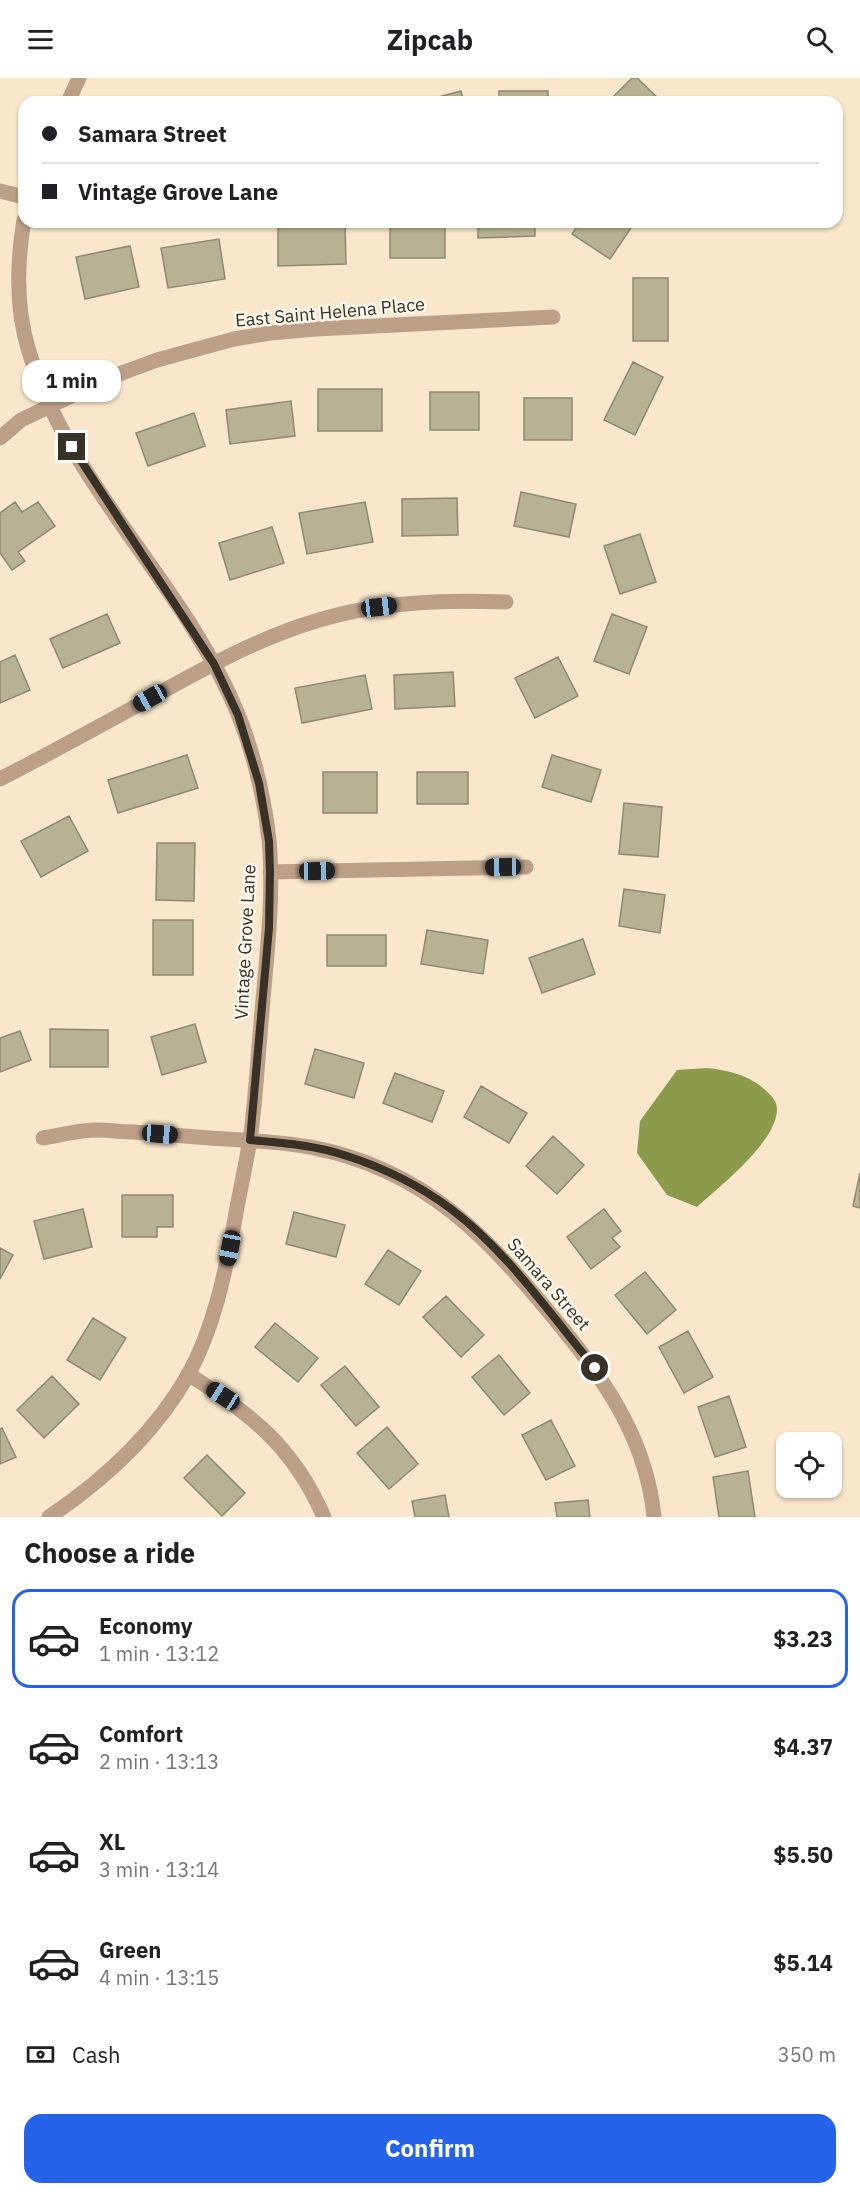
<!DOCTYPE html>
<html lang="en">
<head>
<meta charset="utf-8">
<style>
	:root { --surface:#fff; --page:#f6f6f6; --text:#202124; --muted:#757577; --line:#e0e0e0; --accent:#2563eb }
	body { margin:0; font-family:"IBM Plex Sans",sans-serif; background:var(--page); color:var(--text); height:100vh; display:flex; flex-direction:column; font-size:22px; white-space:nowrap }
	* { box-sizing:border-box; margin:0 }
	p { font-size:20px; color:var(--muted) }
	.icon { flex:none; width:33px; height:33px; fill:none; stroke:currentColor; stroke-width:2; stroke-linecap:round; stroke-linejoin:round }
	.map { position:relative; height:1439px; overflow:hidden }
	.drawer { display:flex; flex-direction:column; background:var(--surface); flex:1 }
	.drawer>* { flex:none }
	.hud { position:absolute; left:18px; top:18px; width:825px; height:132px; border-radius:18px; box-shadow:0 2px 4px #0004; display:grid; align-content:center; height:132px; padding:0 24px; background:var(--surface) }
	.controls { position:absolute; left:776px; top:1354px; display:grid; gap:12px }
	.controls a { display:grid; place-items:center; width:66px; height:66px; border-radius:12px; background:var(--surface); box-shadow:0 2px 4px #0004; font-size:30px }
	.end { position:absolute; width:27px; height:27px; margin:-14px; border:8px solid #373126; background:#fff; box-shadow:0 0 0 3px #fff }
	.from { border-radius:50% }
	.bubble { position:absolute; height:42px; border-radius:18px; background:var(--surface); box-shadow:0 2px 4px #0004; font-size:20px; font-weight:700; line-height:42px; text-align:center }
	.car { position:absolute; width:18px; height:36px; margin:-18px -9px; border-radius:8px; box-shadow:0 0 4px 2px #0007; background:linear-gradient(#222 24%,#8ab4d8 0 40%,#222 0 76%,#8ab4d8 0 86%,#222 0) }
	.hud b { display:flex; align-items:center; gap:21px; height:57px; font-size:22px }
	.hud b+b { border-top:2px solid var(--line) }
	.hud i { width:15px; height:15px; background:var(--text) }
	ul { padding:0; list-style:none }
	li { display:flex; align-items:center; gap:18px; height:99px; margin:0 12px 9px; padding:0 12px; border:3px solid transparent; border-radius:18px }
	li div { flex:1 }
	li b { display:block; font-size:22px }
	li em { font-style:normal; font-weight:700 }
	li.selected { border-color:var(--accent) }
	li>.icon { width:54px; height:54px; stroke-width:1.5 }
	h2 { padding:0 24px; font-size:27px; line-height:72px }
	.pay { display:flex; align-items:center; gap:15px; height:66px; padding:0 24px; font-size:22px }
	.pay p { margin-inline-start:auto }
	.button { display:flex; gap:12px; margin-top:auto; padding:12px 24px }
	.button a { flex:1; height:69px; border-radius:18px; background:var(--accent); color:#fff; font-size:24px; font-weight:700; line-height:69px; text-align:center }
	header { display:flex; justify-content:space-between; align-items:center; height:78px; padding:0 24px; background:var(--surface); font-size:27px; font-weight:700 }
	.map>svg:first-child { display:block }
	.water { fill:#8c9b4b }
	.building { fill:#b7b294; stroke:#8f8a6d; stroke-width:1.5 }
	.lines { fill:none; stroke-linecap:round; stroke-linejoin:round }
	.street { stroke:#bc9f87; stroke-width:15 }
	.route { stroke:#373126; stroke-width:8 }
	.labels { text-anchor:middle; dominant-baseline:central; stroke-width:5; stroke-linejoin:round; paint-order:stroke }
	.street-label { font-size:18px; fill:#373126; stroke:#fdf6eb }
</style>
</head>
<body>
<header><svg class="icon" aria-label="menu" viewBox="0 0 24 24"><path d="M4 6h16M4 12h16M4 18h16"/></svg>Zipcab<svg class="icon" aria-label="search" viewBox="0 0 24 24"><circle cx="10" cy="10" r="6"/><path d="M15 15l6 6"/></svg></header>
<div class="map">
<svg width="860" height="1439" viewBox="0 0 860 1439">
	<rect width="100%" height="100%" fill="#f8e7cb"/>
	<!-- water -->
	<path class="water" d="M 706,990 C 727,992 745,996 762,1009 C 768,1015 777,1021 777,1031 C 777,1064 720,1108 697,1129 L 667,1117 L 637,1075 L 640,1043 L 677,992 Z"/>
	<!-- building -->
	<path class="building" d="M 632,0 L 637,0 L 659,21 L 656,24 L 608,24 Z
		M 461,13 L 464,24 L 420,24 Z
		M 499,13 L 548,13 L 548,24 L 499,24 Z
		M 345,144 L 346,186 L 278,188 L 278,145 Z
		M 390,144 L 445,144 L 445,180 L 390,180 Z
		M 478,144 L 535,144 L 535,158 L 478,160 Z
		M 580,144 L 623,144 L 631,150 L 610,181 L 572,156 Z
		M 219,161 L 225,201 L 168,210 L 161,170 Z
		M 130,168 L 139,209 L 85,221 L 76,179 Z
		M 633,200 L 668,200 L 668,263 L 633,263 Z
		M 633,284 L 663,299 L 635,357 L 604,342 Z
		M 318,311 L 382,311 L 382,353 L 318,353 Z
		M 430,314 L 479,314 L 479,352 L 430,352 Z
		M 524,320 L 572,320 L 572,362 L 524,362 Z
		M 291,323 L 295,358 L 230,366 L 226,332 Z
		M 194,335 L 205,368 L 148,388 L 136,355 Z
		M 521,414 L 576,426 L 569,459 L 514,448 Z
		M 457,420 L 458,457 L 402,458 L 402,421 Z
		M 15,424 L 22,434 L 38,424 L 55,448 L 18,474 L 25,483 L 12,492 L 0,475 L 0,435 Z
		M 365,424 L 373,464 L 307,476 L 299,435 Z
		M 272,449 L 284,485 L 230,502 L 219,465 Z
		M 640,456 L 656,504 L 620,516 L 604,468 Z
		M 107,536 L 120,565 L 63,590 L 50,561 Z
		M 612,536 L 647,549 L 629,596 L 594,583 Z
		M 15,577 L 30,612 L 0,625 L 0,584 Z
		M 558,579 L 578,618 L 535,640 L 515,600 Z
		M 453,594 L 455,628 L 395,631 L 394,597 Z
		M 365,597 L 372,631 L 302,645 L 295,610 Z
		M 187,677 L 198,710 L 118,735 L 108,702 Z
		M 552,677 L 601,692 L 591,724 L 542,709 Z
		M 323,694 L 377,694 L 377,735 L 323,735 Z
		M 417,694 L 468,694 L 468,726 L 417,726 Z
		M 624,725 L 662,729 L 658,779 L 619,776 Z
		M 69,738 L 88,773 L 41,799 L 21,763 Z
		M 157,765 L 195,765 L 194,823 L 156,822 Z
		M 624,811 L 665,817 L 660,855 L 619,848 Z
		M 153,842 L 193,842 L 193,897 L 153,897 Z
		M 427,852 L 488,862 L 483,896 L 421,886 Z
		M 327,857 L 386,857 L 386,888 L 327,888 Z
		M 583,861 L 595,896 L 542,915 L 529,880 Z
		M 195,946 L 206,984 L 162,997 L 151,959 Z
		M 50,951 L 108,952 L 108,989 L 50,989 Z
		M 20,953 L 31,982 L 0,994 L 0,960 Z
		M 315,971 L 364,985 L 354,1020 L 305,1006 Z
		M 395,995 L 444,1013 L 432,1044 L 383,1025 Z
		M 481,1008 L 527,1035 L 509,1065 L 464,1039 Z
		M 553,1058 L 584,1087 L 557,1116 L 526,1088 Z
		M 860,1095 L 860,1130 L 853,1128 Z
		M 122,1117 L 173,1117 L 173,1149 L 157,1149 L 157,1159 L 122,1159 Z
		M 83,1131 L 92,1169 L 44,1181 L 34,1143 Z
		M 604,1131 L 621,1153 L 612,1160 L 620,1169 L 591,1191 L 567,1159 Z
		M 294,1134 L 345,1147 L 336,1179 L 286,1166 Z
		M 0,1170 L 13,1177 L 0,1201 Z
		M 388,1172 L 421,1193 L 399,1227 L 365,1206 Z
		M 645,1194 L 676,1232 L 647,1256 L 615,1217 Z
		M 446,1218 L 484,1257 L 461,1279 L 423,1239 Z
		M 93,1240 L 126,1260 L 100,1302 L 67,1282 Z
		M 275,1245 L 318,1280 L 298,1304 L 255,1269 Z
		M 688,1253 L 713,1299 L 684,1315 L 659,1269 Z
		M 499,1277 L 530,1315 L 504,1337 L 472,1299 Z
		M 345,1288 L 379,1329 L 356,1348 L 321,1307 Z
		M 52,1298 L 79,1326 L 44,1360 L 17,1332 Z
		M 729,1318 L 746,1369 L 715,1379 L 698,1329 Z
		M 551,1342 L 575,1388 L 546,1402 L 522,1357 Z
		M 387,1349 L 418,1386 L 389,1411 L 357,1375 Z
		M 2,1350 L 16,1379 L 0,1386 L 0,1351 Z
		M 207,1377 L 245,1415 L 222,1438 L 184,1400 Z
		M 748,1393 L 755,1439 L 719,1439 L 713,1399 Z
		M 445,1417 L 449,1439 L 415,1439 L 412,1423 Z
		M 588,1422 L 590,1439 L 557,1439 L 555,1425 Z"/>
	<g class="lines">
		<!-- street -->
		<path class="street" d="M 68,24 L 79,0
			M 0,113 L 24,119
			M 24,142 C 17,184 16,230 28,270 C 67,406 185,506 238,636 C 254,676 264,719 269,761 C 274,818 267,876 262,933 C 258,976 256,1019 250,1062 C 245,1090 239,1118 234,1146 C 225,1197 213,1252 188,1297 C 155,1355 104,1402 49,1439
			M 0,360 L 21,342 L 111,299 L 157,282 L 234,261 L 270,255 L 316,251 L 553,239
			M 0,701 C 47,677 94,651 140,626 C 209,587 282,546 361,532 C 409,523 457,522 506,524
			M 270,794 L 526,789
			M 43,1060 C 61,1057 79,1052 97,1052 C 109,1052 121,1054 133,1054 C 159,1056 185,1058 210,1060 C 244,1062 277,1063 310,1069 C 428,1091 491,1163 562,1250 C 608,1306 647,1365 654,1439
			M 188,1296 C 251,1336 293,1368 324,1439"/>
	</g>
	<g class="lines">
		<!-- route -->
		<path class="route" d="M 72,369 L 214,586 L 238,637 L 259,705 L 269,763 L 270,794 L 269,850 L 250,1062 C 281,1065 314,1067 344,1077 C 382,1089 419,1107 451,1131 C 507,1173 550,1236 595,1290"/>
	</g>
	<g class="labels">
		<!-- street labels -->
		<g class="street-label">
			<text transform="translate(330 234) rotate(-5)">East Saint Helena Place</text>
			<text transform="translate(245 864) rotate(-87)">Vintage Grove Lane</text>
			<text transform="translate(549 1206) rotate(49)">Samara Street</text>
		</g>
	</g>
</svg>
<div class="controls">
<a><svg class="icon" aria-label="locate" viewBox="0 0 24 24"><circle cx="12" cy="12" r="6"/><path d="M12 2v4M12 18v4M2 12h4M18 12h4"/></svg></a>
</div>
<i class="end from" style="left:595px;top:1290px"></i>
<i class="end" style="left:72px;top:369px"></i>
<div class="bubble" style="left:22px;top:282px;width:99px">1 min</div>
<i class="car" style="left:379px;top:529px;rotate:83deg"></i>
<i class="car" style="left:150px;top:620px;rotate:241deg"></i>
<i class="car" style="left:503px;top:789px;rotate:269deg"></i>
<i class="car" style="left:317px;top:793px;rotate:89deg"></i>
<i class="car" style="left:160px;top:1056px;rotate:94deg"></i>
<i class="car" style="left:230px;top:1170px;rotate:191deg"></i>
<i class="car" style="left:223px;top:1318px;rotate:302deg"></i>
<div class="hud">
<b><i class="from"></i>Samara Street</b>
<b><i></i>Vintage Grove Lane</b>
</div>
</div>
<section class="drawer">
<h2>Choose a ride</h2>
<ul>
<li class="selected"><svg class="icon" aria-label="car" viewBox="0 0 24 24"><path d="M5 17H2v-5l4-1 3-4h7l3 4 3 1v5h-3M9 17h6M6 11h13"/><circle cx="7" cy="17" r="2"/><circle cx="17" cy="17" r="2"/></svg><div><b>Economy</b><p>1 min · 13:12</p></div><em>$3.23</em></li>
<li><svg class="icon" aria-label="car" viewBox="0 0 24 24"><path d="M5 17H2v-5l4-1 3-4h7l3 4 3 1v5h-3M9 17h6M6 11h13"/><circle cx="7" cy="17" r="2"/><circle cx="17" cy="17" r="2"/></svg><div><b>Comfort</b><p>2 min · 13:13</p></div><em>$4.37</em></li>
<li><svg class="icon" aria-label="car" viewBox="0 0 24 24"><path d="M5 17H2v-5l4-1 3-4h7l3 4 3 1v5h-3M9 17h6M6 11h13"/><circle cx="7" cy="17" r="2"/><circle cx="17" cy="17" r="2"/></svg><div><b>XL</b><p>3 min · 13:14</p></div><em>$5.50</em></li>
<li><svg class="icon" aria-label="car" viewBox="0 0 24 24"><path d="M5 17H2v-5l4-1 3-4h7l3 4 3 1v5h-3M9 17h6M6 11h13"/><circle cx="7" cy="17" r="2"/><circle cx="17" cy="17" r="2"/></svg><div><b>Green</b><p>4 min · 13:15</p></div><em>$5.14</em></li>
</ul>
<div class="pay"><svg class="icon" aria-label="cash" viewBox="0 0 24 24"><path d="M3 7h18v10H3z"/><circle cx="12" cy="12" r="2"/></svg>Cash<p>350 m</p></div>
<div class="button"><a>Confirm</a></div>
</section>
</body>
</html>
